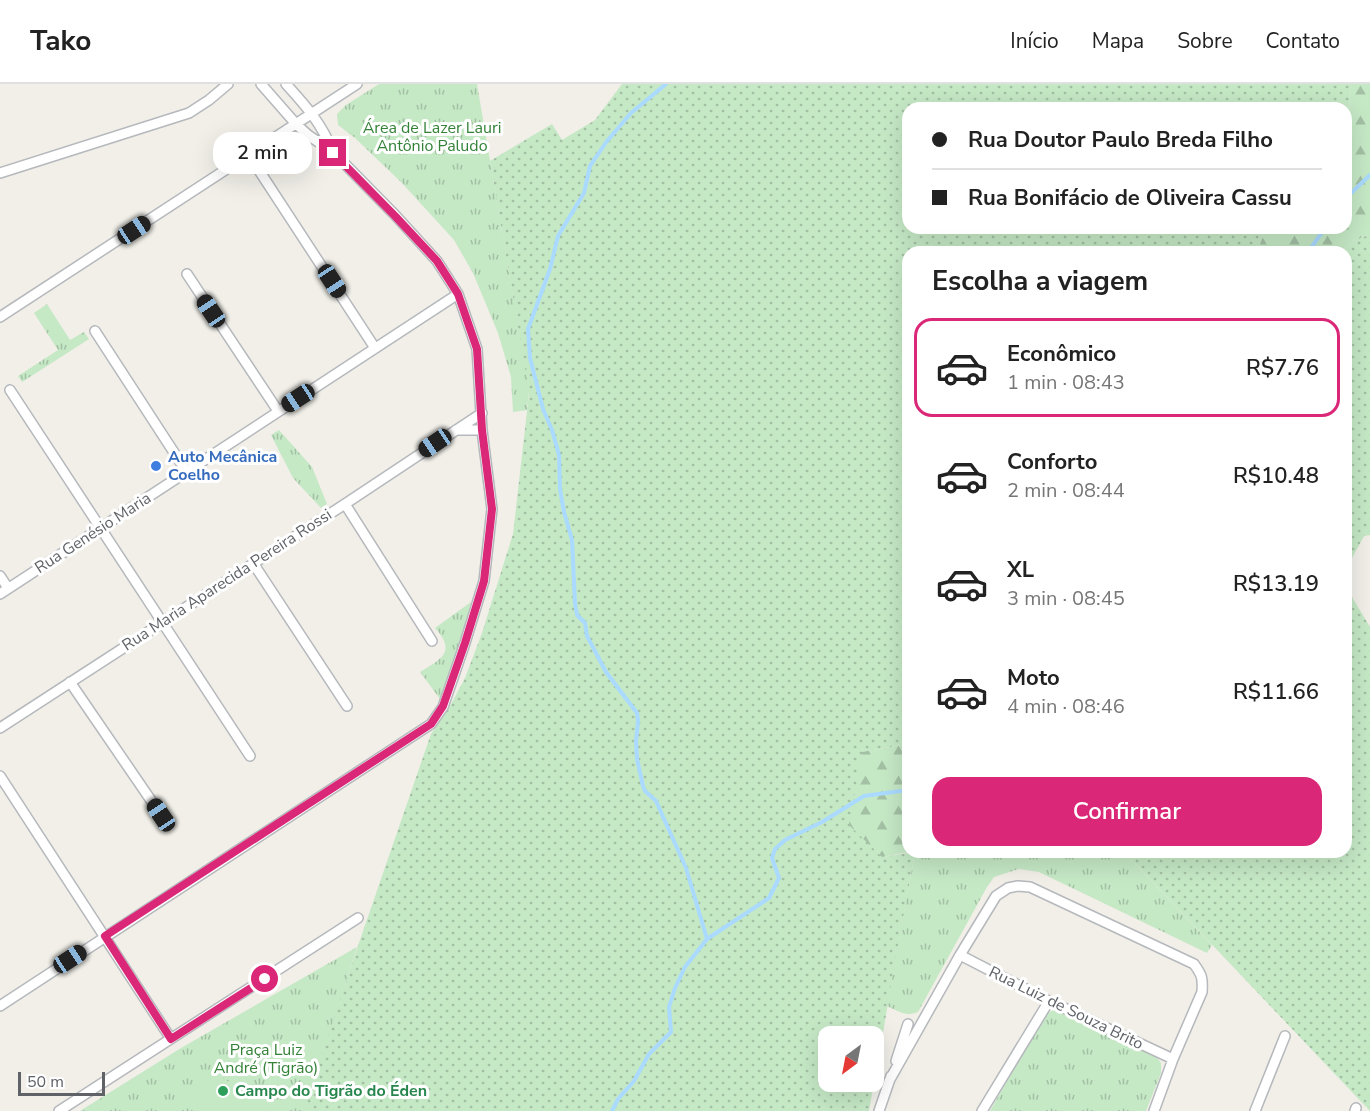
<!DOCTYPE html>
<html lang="pt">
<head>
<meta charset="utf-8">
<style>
	:root { --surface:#fff; --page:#f6f6f6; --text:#222; --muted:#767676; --line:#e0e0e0; --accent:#db2777 }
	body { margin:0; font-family:"Nunito Sans",sans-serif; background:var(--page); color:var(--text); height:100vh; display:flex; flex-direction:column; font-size:22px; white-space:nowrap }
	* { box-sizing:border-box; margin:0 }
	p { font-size:20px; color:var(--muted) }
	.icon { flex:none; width:33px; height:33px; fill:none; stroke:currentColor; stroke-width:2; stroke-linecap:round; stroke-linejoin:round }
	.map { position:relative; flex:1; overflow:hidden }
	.drawer { position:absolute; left:902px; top:162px; width:450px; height:612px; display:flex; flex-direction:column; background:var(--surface); border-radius:18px; box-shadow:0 6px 24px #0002 }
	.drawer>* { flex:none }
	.banner { position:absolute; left:902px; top:18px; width:450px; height:132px; border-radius:18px; box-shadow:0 6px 24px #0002; display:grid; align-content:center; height:132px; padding:0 30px; background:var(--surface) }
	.needle { width:39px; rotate:212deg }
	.fabs { position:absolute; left:818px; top:942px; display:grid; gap:12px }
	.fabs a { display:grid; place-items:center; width:66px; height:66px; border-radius:12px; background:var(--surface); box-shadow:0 6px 24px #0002; font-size:30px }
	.scale { position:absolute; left:18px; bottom:15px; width:87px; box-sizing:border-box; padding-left:6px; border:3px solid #5f6368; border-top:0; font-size:16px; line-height:21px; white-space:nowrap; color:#5f6368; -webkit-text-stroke:4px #fff; paint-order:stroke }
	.end { position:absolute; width:27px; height:27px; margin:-14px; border:8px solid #db2777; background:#fff; box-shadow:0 0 0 3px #fff }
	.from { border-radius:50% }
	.bubble { position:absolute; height:42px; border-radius:18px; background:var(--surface); box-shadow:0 6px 24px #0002; font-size:20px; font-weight:600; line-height:42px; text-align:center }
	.car { position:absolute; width:18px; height:36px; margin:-18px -9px; border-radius:8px; box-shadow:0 0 4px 2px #0007; background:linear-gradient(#222 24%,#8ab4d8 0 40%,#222 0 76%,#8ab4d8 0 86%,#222 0) }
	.banner b { display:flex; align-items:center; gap:21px; height:57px; font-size:22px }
	.banner b+b { border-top:2px solid var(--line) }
	.banner i { width:15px; height:15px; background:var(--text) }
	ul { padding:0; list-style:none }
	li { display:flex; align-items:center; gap:18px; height:99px; margin:0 12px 9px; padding:0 18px; border:3px solid transparent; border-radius:18px }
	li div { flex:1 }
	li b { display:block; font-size:22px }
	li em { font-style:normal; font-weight:600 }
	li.active { border-color:var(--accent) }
	li>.icon { width:54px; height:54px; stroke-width:1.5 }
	h2 { padding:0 30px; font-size:27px; line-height:72px }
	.cta { display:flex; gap:12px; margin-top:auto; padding:12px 30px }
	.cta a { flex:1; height:69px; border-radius:18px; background:var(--accent); color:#fff; font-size:24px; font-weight:600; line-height:69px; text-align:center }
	header { display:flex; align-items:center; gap:36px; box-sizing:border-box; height:84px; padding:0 30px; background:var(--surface); border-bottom:2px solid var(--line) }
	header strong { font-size:28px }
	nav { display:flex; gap:33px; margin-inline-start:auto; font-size:21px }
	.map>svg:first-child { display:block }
	.grass { fill:url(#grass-dots); fill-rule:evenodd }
	.forest { fill:url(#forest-firs) }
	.park { fill:url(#park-tufts) }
	.pitch { fill:#c5e8c5 }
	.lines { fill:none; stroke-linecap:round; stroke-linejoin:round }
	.stream { stroke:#aadaff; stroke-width:4 }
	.street-casing { stroke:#b5b8bc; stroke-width:12 }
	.street { stroke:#fff; stroke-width:9 }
	.route { stroke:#db2777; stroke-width:8 }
	.shop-dot { fill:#3f7fe0; stroke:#fff; stroke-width:2 }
	.leisure-dot { fill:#2e9e5b; stroke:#fff; stroke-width:2 }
	.labels { text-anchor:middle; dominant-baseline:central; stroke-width:6; stroke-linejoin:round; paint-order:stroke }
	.park-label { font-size:16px; fill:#348238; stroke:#fff }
	.shop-label { font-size:16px; font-weight:bold; fill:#366cbe; stroke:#fff; text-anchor:start }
	.street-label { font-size:16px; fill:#5f6368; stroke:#fff }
	.leisure-label { font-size:16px; font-weight:bold; fill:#27864d; stroke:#fff; text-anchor:start }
</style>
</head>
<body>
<header>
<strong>Tako</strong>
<nav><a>Início</a><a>Mapa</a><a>Sobre</a><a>Contato</a></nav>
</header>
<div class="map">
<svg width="1370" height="1027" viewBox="0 0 1370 1027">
	<defs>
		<pattern id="grass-dots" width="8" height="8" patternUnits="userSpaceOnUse" patternTransform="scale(1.5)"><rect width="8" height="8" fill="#c5e8c5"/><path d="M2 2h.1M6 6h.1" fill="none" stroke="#a3c0a4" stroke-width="1.8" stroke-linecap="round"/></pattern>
		<pattern id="forest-firs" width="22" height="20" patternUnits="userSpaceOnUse" patternTransform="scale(1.5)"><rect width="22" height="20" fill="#c5e8c5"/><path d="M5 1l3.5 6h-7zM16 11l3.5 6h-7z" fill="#a3c0a4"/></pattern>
		<pattern id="park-tufts" width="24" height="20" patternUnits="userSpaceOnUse" patternTransform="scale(1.5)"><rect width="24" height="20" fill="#c5e8c5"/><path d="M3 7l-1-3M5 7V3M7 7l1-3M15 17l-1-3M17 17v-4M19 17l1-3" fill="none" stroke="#a3c0a4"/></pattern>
	</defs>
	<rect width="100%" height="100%" fill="#f1efe8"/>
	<!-- grass -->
	<path class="grass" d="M 622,0 L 1350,0 L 1351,4 L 1346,60 L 1346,24 L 908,24 L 908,144 L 1266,144 L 1257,168 L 908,168 L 907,660 L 862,668 L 882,773 L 915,768 L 869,1027 L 301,1027 L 431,650 L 449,624 L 465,594 L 482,549 L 513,450 L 529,310 L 490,77 L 552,40 L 562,56 L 595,36 ZM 828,952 L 873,952 L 873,998 L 828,998 Z
		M 1370,151 L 1370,451 L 1364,452 L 1346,485 L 1346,168 L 1339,168 L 1362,153 Z
		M 1346,503 L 1370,543 L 1370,1027 L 1124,768 L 1346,768 Z"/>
	<!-- forest -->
	<path class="forest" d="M 1350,0 L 1370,0 L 1370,151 L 1362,153 L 1339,168 L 1257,168 L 1266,144 L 1346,144 L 1346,60 L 1351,4 Z
		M 907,660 L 908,768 L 909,768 L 882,773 L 849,741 L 862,668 Z"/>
	<!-- park -->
	<path class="park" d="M 379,0 L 477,0 L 529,307 L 527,326 L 513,328 L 511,293 L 498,249 L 473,189 L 454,156 L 402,99 L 355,54 L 338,41 L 337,30 L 346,21 Z
		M 47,220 L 70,256 L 84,248 L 89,255 L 22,298 L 18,292 L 58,266 L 34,229 Z
		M 279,346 L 312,383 L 327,420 L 321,424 L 293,394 L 271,351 Z
		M 471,518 L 460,558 L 440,615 L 420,588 C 441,575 457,568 435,544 Z
		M 915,768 L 1124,768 L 1212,861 L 1207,869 L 1039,788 L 1019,785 L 994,793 L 987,803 L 918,928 C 906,933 898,927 887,922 Z
		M 357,863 L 304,1027 L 80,1027 L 181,964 Z
		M 1053,926 L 1058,926 L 1155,971 L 1161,979 L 1161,989 L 1146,1027 L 990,1027 L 1044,932 Z"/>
	<!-- pitch -->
	<path class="pitch" d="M 210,987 L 279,1027 L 194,1027 Z"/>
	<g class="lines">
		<!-- stream -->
		<path class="stream" d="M 666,0 L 631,29 L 607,57 L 590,82 L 584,109 L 558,152 L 550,185 L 528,245 L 530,274 L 543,325 L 552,346 L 559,371 L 560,405 L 564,428 L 572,456 L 575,519 L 577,531 L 585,539 L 587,552 L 606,588 L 637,629 L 638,637 L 636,658 L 637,675 L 643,702 L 645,707 L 656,717 L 686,784 L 707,855
			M 1346,114 L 1370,91
			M 1308,168 L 1325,144
			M 612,1027 L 618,1015 L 634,997 L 649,970 L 671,948 L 669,923 L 675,904 L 685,883 L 707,855 L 769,814 L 779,794 L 772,774 L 775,765 L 785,756 L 822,738 L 864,712 L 908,706"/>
		<defs>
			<path id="street" d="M 286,0 C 306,22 322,40 333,68
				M 249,71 L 375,264
				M 0,89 L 189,29 L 209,16 L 228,0
				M 187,190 L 278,327
				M 0,233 L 357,0
				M 95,247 L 186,387
				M 10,306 L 250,672
				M 456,346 L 482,346
				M 345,420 L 432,557
				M 253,479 L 347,622
				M 0,492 L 8,504
				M 0,510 L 458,210
				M 70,598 L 161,731
				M 0,644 L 345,420 L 482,329
				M 0,692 L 171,955
				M 960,871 L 1049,917 L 1173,975
				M 0,922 L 431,640 L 443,623 L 465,559 L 484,497 L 492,425 L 482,346 L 477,265 L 458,210 L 437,177 L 395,131 L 333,68 L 308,51 L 296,40 L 261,0
				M 896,977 L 908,940
				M 889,997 L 960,871 L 996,812 L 1008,804 L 1018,802 L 1030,803 L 1194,880 C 1202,891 1203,894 1202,908 L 1173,975 L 1154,1027
				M 59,1027 L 358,834
				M 879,1027 L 891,992
				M 982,1027 L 1049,917
				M 1255,1027 L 1285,952
				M 1355,1027 L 1356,1024"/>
		</defs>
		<!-- street casing -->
		<use href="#street" class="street-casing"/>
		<!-- street -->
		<use href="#street" class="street"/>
	</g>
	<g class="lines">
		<!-- route -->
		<path class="route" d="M 265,895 L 171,955 L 105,852 L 431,640 L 443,622 L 465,559 L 484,497 L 492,425 L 482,346 L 477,265 L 458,210 L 437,177 L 395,132 L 333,69"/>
	</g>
	<!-- markers -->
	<circle class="shop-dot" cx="156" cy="382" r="6"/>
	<circle class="leisure-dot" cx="223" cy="1007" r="6"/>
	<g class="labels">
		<!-- park labels -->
		<g class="park-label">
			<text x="432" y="44">Área de Lazer Lauri<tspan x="432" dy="18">Antônio Paludo</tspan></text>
			<text x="266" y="966">Praça Luiz<tspan x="266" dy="18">André (Tigrão)</tspan></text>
		</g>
		<!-- shop labels -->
		<g class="shop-label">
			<text x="168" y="373">Auto Mecânica<tspan x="168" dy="18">Coelho</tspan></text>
		</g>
		<!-- street labels -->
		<g class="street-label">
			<text transform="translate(93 449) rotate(-33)">Rua Genésio Maria</text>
			<text transform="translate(227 496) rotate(-33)">Rua Maria Aparecida Pereira Rossi</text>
			<text transform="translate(1066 924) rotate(26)">Rua Luiz de Souza Brito</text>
		</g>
		<!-- leisure labels -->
		<g class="leisure-label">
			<text x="235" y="1007">Campo do Tigrão do Éden</text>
		</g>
	</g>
</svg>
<div class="fabs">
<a><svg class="needle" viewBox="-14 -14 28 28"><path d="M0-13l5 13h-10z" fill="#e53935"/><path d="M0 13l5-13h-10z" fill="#767676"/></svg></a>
</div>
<div class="scale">50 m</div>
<i class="end from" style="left:265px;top:895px"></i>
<i class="end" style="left:333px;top:69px"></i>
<div class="bubble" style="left:213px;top:48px;width:99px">2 min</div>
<i class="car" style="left:134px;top:146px;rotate:57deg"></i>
<i class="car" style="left:332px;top:197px;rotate:147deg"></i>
<i class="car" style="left:211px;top:227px;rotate:326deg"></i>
<i class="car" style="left:298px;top:314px;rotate:237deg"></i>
<i class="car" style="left:435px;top:359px;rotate:236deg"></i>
<i class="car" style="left:161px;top:731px;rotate:326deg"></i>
<i class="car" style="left:70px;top:875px;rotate:57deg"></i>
<div class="banner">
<b><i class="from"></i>Rua Doutor Paulo Breda Filho</b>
<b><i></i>Rua Bonifácio de Oliveira Cassu</b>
</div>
<section class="drawer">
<h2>Escolha a viagem</h2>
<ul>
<li class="active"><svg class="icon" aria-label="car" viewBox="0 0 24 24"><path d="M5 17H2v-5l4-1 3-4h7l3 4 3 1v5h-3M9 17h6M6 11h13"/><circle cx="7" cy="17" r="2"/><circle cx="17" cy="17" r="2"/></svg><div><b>Econômico</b><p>1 min · 08:43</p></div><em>R$7.76</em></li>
<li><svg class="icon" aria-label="car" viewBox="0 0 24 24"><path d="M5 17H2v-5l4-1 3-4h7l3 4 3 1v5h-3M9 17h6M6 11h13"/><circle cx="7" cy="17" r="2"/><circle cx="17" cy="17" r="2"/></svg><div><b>Conforto</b><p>2 min · 08:44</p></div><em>R$10.48</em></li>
<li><svg class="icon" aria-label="car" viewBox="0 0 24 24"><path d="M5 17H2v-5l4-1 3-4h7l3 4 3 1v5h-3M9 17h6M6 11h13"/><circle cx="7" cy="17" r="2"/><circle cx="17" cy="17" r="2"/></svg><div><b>XL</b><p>3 min · 08:45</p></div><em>R$13.19</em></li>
<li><svg class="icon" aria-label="car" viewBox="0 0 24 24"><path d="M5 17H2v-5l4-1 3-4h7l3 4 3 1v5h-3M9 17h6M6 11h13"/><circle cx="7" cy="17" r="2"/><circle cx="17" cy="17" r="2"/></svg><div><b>Moto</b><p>4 min · 08:46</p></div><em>R$11.66</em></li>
</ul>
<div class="cta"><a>Confirmar</a></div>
</section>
</div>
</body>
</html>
